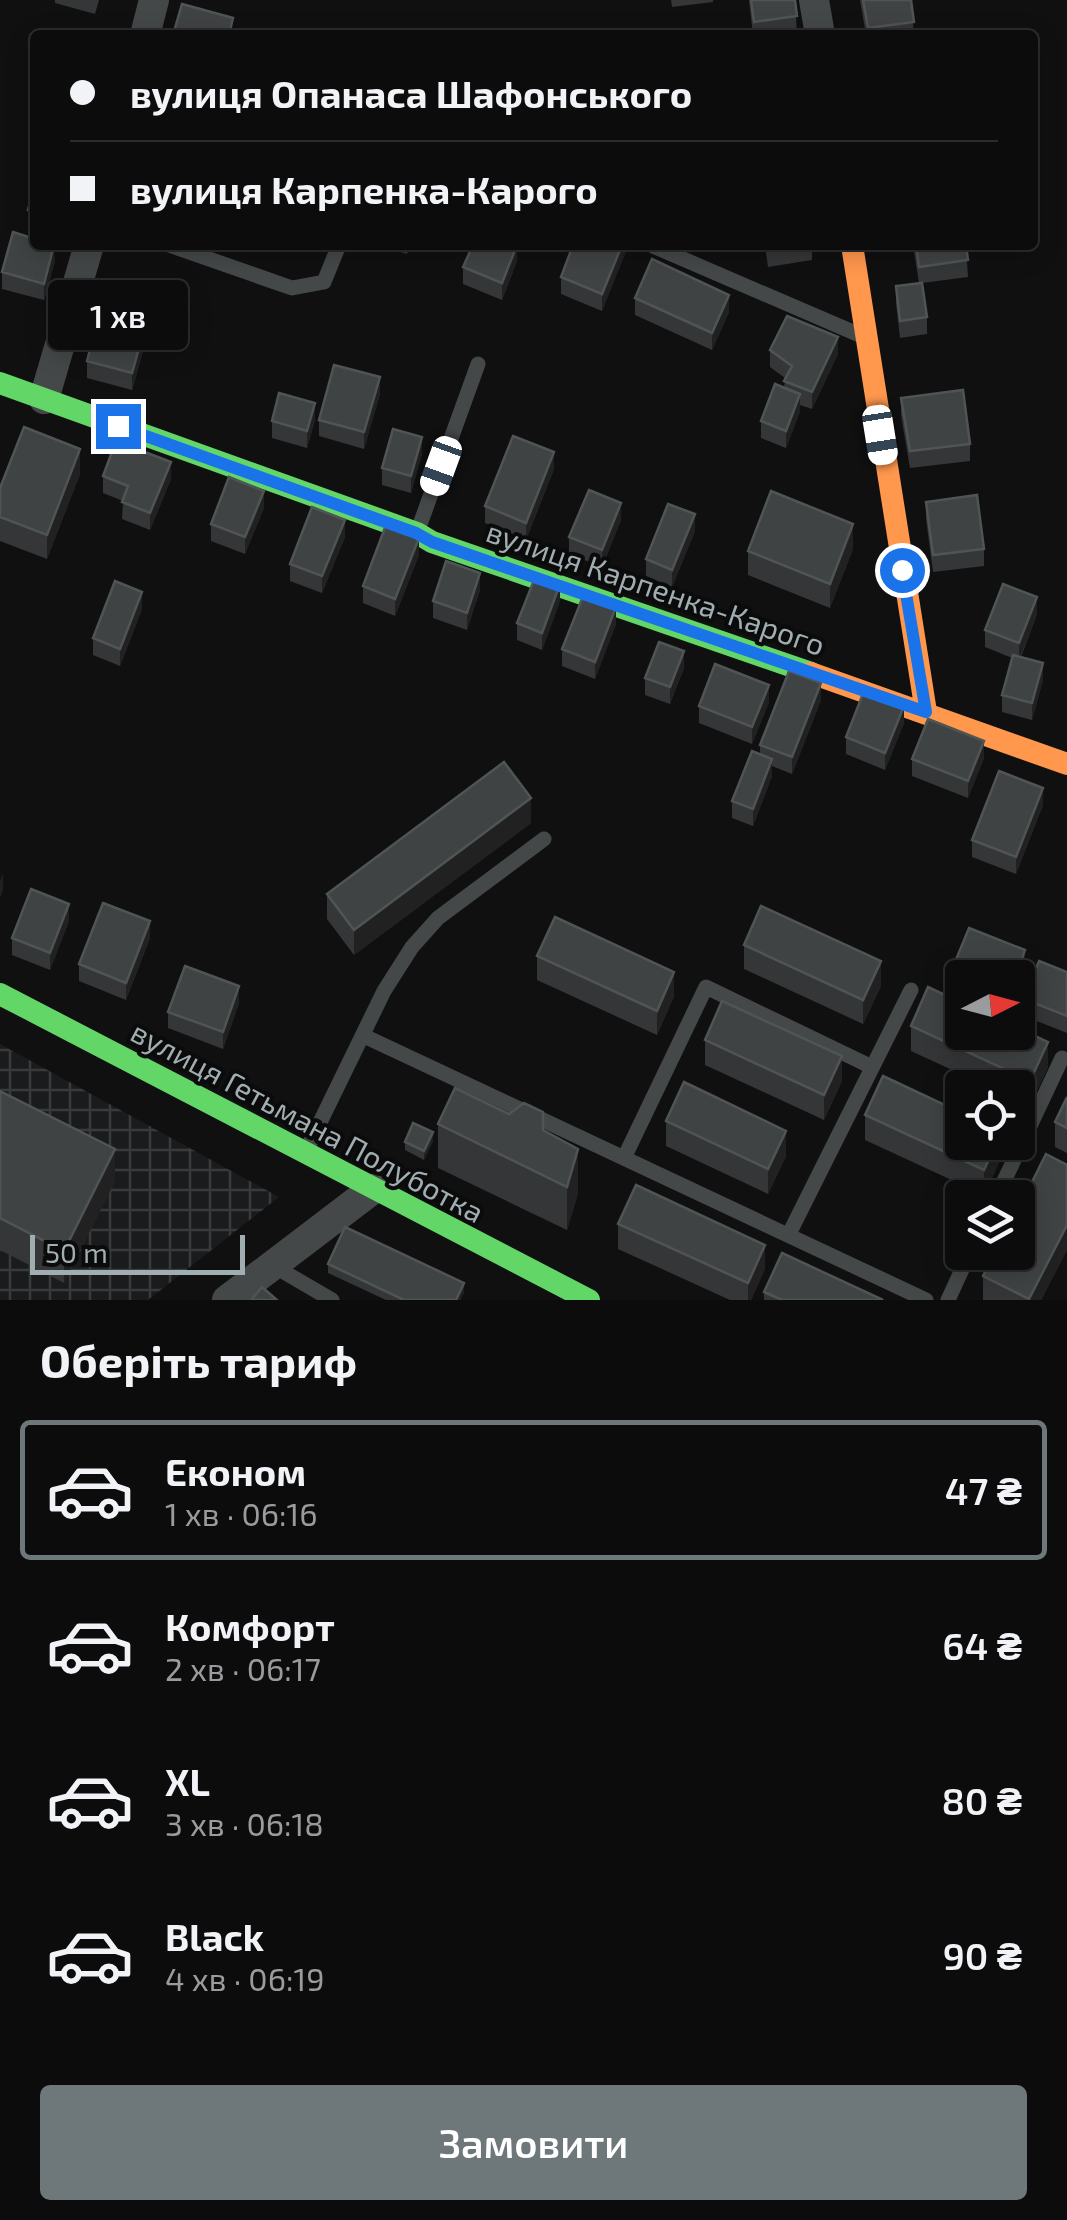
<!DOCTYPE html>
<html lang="uk">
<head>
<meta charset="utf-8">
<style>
	:root { --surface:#0c0c0d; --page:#1a1a1b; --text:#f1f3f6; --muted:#9a9b9d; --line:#2c2c2e; --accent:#6e7779 }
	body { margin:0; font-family:"Exo 2",sans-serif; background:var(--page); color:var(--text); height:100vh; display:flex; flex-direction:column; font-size:38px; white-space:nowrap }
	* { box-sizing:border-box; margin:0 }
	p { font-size:32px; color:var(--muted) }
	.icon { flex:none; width:55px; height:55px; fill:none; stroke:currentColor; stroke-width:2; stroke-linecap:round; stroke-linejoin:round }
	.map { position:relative; height:1300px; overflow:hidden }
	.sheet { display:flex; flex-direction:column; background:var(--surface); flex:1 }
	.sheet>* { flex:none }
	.hud { position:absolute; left:30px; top:30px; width:1008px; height:220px; border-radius:10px; box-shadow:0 5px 25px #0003,0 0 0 2px var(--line); display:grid; align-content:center; height:220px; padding:0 40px; background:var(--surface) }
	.needle { width:65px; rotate:84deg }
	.buttons { position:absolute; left:945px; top:960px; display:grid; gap:20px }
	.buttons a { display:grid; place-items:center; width:90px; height:90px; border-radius:10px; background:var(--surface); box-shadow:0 5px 25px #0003,0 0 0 2px var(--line); font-size:50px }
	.scale { position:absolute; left:30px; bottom:25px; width:215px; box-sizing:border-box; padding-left:10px; border:5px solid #a1aeb1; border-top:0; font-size:28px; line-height:35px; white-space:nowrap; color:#a1aeb1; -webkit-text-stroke:8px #0b0b0c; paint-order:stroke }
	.end { position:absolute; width:45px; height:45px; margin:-22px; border:12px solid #1a73e8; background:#fff; box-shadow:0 0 0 5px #fff }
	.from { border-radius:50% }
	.bubble { position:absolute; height:70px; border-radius:10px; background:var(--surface); box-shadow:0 5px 25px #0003,0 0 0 2px var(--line); font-size:32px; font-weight:600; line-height:70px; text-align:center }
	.car { position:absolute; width:30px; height:60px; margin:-30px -15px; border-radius:12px; box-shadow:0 0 8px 2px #0007; background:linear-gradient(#fff 24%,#345 0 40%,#fff 0 76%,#345 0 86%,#fff 0) }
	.hud b { display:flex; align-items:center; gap:35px; height:95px; font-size:38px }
	.hud b+b { border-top:2px solid var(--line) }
	.hud i { width:25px; height:25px; background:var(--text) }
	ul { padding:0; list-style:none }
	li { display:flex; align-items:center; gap:30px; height:140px; margin:0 20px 15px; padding:0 20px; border:5px solid transparent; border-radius:10px }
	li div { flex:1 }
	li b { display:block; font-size:38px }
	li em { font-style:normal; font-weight:600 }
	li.selected { border-color:var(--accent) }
	li>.icon { width:90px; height:90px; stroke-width:1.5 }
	h2 { padding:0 40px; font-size:45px; line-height:120px }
	.primary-button { display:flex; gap:20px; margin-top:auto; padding:20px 40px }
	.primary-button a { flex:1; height:115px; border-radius:10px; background:var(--accent); color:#fff; font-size:40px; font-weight:600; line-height:115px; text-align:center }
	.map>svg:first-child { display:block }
	.industrial { fill:url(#industrial-grid) }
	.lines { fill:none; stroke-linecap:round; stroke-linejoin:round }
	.lane { stroke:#454849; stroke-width:15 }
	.street { stroke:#454849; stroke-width:30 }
	.fast { stroke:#63d668; stroke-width:22 }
	.slow { stroke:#ff974d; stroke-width:22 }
	.wall { fill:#343637 }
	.shaded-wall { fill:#212122 }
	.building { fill:#404344; stroke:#4f5455; stroke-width:2.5 }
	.route { stroke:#1a73e8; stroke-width:12 }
	.labels { text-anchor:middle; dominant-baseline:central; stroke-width:8; stroke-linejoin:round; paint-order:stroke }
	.street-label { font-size:30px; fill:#a1aeb1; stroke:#0b0b0c }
</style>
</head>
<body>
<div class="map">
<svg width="1067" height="1300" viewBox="0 0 1067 1300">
	<defs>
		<pattern id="industrial-grid" width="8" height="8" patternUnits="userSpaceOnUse" patternTransform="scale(2.5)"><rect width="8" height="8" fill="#1a1b1c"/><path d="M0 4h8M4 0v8" fill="none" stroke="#383a3b"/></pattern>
	</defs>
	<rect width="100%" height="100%" fill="#101011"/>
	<!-- industrial -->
	<path class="industrial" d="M 0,1044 L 279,1197 L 148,1300 L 0,1300 Z"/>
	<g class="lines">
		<!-- lane -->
		<path class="lane" d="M 169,245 L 292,288 L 324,282 L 339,245
			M 653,246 L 862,336
			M 418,530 L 478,364
			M 364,1036 L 926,1300
			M 307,1149 L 384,991 L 412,947 L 438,918 L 544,839
			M 625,1156 L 706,987 L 872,1067
			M 996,1198 L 1062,1058
			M 789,1234 L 911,990
			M 272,1265 L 332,1300
			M 948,1300 L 970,1252"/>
		<!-- street -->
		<path class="street" d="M 814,0 L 820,35
			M 145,35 L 154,0
			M 44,399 L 89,245
			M 227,1300 L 373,1189"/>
		<!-- fast -->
		<path class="fast" d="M 0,383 L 417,533 L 432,542 L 811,673
			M 0,994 L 589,1300"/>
		<!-- slow -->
		<path class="slow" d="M 852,245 L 926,712
			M 811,673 L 1067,764"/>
	</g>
	<!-- wall -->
	<path class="wall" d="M 55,0 L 99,0 L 95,14 L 55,3 Z
		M 671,0 L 713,0 L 713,2 L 672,7 Z
		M 749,0 L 795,0 L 797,34 L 753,35 Z
		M 860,0 L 911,0 L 914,35 L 866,35 Z
		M 35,184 L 35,229 L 28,227 L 28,210 Z
		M 376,245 L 410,245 L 407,254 Z
		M 628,245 L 602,311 L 561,294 L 561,277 Z
		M 765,245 L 812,245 L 812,260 L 768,267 Z
		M 913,245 L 966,245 L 968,277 L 922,283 L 927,317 L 927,334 L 900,338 L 896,303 L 896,286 L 919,283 Z
		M 55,261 L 44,300 L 2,289 L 2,272 Z
		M 517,261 L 502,300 L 463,284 L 463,267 Z
		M 635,298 L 729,312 L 712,350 L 635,315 Z
		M 144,348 L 132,390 L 87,378 L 87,361 Z
		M 770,350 L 838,354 L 812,409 L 800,405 L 800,411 L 786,448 L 761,438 L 761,421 L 784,388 L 785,378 L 770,367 Z
		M 380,394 L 364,449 L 319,436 L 319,420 Z
		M 901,398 L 970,444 L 970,461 L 910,468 L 901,415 Z
		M 315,420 L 307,448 L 272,438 L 272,421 Z
		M 422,454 L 411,493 L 382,485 L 382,468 Z
		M 554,469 L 526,540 L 485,523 L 485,506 Z
		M 80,474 L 47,559 L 0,541 L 0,488 Z
		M 103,476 L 171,479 L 150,530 L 122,519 L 123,501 L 103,493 Z
		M 926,502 L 984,549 L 984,566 L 933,572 L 926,519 Z
		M 264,508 L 245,554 L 211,541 L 211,524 Z
		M 621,520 L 602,567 L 569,554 L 569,537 Z
		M 695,531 L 672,587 L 646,576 L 646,559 Z
		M 345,537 L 322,593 L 290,581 L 290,564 Z
		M 853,549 L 830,608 L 748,575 L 748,551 Z
		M 419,555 L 395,616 L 363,603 L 363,586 Z
		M 480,590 L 467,630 L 433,618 L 433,601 Z
		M 560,601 L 542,650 L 517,640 L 517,623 Z
		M 142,609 L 120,666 L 93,655 L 93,638 Z
		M 1037,614 L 1021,657 L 1043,680 L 1032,720 L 1002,712 L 1002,695 L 1012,658 L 985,647 L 985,630 Z
		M 616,624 L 595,679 L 562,666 L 562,649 Z
		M 684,668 L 670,704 L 645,695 L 645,678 Z
		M 821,700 L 792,774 L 772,766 L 772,776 L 753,826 L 732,818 L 732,801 L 760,754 L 760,745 Z
		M 769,702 L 752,744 L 699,723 L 699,706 Z
		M 904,723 L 885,770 L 846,754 L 846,737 Z
		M 984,758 L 968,798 L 912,776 L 912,759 Z
		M 1043,805 L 1016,874 L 972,857 L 972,840 Z
		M 531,823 L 354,955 L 327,919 L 327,894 Z
		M 69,921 L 50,970 L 12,955 L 12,938 Z
		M 150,938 L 126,1000 L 79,981 L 79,964 Z
		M 744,945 L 881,986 L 863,1024 L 744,969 Z
		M 537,956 L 674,996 L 657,1035 L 537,980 Z
		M 955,962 L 1025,967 L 1018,978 L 962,978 L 962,982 L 955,979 Z
		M 1067,972 L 1067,1033 L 1024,1016 L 1024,999 Z
		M 239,1003 L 223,1049 L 168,1028 L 168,1012 Z
		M 911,1026 L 1048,1067 L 1030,1106 L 1018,1100 L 1018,1088 L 991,1088 L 911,1051 Z
		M 705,1040 L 842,1081 L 824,1120 L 705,1065 Z
		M 0,1091 L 115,1181 L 64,1283 L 0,1250 Z
		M 1067,1097 L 1067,1153 L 1055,1147 L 1055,1122 Z
		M 865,1115 L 1002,1142 L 1002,1156 L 984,1195 L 865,1140 Z
		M 666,1121 L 786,1156 L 768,1194 L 666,1146 Z
		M 438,1124 L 543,1130 L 578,1193 L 567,1230 L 438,1168 Z
		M 433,1141 L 424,1160 L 405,1150 L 405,1142 Z
		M 1067,1165 L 1067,1250 L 1041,1300 L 983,1300 L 983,1276 Z
		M 618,1224 L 765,1269 L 751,1300 L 730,1300 L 618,1249 Z
		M 328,1264 L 464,1292 L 460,1300 L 386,1300 L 328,1273 Z
		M 764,1292 L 883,1300 L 764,1300 Z"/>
	<!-- shaded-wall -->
	<path class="shaded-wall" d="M 54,245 L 55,261 L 44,300 L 44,284 Z
		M 517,245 L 517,261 L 502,300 L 502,283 Z
		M 622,245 L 628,245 L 628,247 L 602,311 L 602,294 Z
		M 729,295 L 729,312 L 712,350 L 712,333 Z
		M 144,331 L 144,348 L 132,390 L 132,373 Z
		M 838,337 L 838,354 L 812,409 L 812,392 Z
		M 380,377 L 380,394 L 364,449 L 364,432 Z
		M 800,394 L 800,411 L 786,448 L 786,431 Z
		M 315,403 L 315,420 L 307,448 L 307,431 Z
		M 422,437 L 422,454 L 411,493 L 411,476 Z
		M 80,449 L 80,474 L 47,559 L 47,535 Z
		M 554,452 L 554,469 L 526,540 L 526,523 Z
		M 171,462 L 171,479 L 150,530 L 150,513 Z
		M 264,491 L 264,508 L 245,554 L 245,537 Z
		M 621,503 L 621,520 L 602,567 L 602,550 Z
		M 695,514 L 695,531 L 672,587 L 672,570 Z
		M 345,520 L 345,537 L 322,593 L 322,576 Z
		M 853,524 L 853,549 L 830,608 L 830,584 Z
		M 419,538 L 419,555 L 395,616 L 395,599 Z
		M 480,573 L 480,590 L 467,630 L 467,613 Z
		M 560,584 L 560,601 L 542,650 L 542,633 Z
		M 142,592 L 142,609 L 120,666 L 120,649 Z
		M 1037,597 L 1037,614 L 1019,660 L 1019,643 Z
		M 616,607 L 616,624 L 595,679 L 595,662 Z
		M 684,651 L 684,668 L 670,704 L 670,687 Z
		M 1043,663 L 1043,680 L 1032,720 L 1032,703 Z
		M 821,683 L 821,700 L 792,774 L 792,757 Z
		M 769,685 L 769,702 L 752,744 L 752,727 Z
		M 904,706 L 904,723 L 885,770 L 885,753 Z
		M 984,741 L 984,758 L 968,798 L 968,781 Z
		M 772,759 L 772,776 L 753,826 L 753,809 Z
		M 1043,788 L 1043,805 L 1016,874 L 1016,857 Z
		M 531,798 L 531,823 L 354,955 L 354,930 Z
		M 3,873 L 3,890 L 0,898 L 0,881 Z
		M 69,904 L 69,921 L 50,970 L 50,953 Z
		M 150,921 L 150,938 L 126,1000 L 126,983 Z
		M 1025,950 L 1025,967 L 1018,987 L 1018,978 L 1015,978 Z
		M 881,961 L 881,986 L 863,1024 L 863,1000 Z
		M 674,972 L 674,996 L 657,1035 L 657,1011 Z
		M 239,986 L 239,1003 L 223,1049 L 223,1032 Z
		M 1048,1042 L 1048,1067 L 1030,1106 L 1030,1081 Z
		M 842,1056 L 842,1081 L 824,1120 L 824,1095 Z
		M 786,1131 L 786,1156 L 768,1194 L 768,1169 Z
		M 433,1132 L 433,1141 L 424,1160 L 424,1151 Z
		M 997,1142 L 1002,1142 L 1002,1156 L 984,1195 L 984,1170 Z
		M 115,1149 L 115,1181 L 64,1283 L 64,1251 Z
		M 578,1149 L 578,1193 L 567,1230 L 567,1187 Z
		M 1067,1225 L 1067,1250 L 1041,1300 L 1029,1300 Z
		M 765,1245 L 765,1269 L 751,1300 L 748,1300 L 748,1283 Z
		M 464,1283 L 464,1292 L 460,1300 L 456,1300 Z"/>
	<!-- building -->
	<path class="building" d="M 751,0 L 795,0 L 797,16 L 754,22 Z
		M 863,0 L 911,0 L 914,22 L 868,28 Z
		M 182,4 L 233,18 L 229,35 L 173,35 Z
		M 35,184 L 35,212 L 28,210 Z
		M 13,232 L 35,239 L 35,245 L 54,245 L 44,284 L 2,272 Z
		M 473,245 L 517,245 L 502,283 L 463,267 Z
		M 573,245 L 622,245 L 602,294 L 561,277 Z
		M 767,245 L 799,245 L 768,250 Z
		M 916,245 L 966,245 L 968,260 L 919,267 Z
		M 652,259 L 729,295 L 712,333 L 635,298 Z
		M 922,283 L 927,317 L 900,321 L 896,286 Z
		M 787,316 L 838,337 L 812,392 L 784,381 L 792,366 L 770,350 Z
		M 98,318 L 144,331 L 132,373 L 87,361 Z
		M 334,365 L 380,377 L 364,432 L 319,420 Z
		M 775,384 L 800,394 L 786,431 L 761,421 Z
		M 963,390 L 970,444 L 910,451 L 901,398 Z
		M 279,393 L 315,403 L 307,431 L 272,421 Z
		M 24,427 L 80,449 L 47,535 L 0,517 L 0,488 Z
		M 393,429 L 422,437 L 411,476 L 382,468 Z
		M 513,436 L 554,452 L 526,523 L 485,506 Z
		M 116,441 L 171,462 L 150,513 L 122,502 L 128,486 L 103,476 Z
		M 229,477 L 264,491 L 245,537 L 211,524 Z
		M 589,490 L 621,503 L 602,550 L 569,537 Z
		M 771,491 L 853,524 L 830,584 L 748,551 Z
		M 977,495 L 984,549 L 933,555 L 926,502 Z
		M 668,504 L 695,514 L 672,570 L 646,559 Z
		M 312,507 L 345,520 L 322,576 L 290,564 Z
		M 386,525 L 419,538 L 395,599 L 363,586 Z
		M 446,561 L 480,573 L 467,613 L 433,601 Z
		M 536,575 L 560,584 L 542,633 L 517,623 Z
		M 115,581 L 142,592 L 120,649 L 93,638 Z
		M 1003,584 L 1037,597 L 1019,643 L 985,630 Z
		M 584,594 L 616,607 L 595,662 L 562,649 Z
		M 659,642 L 684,651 L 670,687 L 645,678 Z
		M 1013,655 L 1043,663 L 1032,703 L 1002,695 Z
		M 715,664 L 769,685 L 752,727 L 699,706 Z
		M 789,671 L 821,683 L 792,757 L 760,745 Z
		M 864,691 L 904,706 L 885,753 L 846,737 Z
		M 928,719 L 984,741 L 968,781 L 912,759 Z
		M 752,751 L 772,759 L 753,809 L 732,801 Z
		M 504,762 L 531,798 L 354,930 L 327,894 Z
		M 999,771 L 1043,788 L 1016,857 L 972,840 Z
		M 31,889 L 69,904 L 50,953 L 12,938 Z
		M 103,903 L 150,921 L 126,983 L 79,964 Z
		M 761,906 L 881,961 L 863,1000 L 744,945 Z
		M 555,917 L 674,972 L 657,1011 L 537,956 Z
		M 969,928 L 1025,950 L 1015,978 L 996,978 L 955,962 Z
		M 1039,961 L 1067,972 L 1067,1016 L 1024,999 Z
		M 185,966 L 239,986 L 223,1032 L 168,1012 Z
		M 928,987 L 962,1003 L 962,1032 L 1018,1032 L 1018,1028 L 1048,1042 L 1030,1081 L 911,1026 Z
		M 722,1001 L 842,1056 L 824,1095 L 705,1040 Z
		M 883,1076 L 962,1113 L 962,1142 L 997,1142 L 984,1170 L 865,1115 Z
		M 684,1082 L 786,1131 L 768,1169 L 666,1121 Z
		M 455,1088 L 509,1114 L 524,1103 L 543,1112 L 543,1130 L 578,1149 L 567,1187 L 438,1124 Z
		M 0,1091 L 115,1149 L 64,1251 L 0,1218 Z
		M 1067,1097 L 1067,1128 L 1055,1122 Z
		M 413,1123 L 433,1132 L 424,1151 L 405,1142 Z
		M 1046,1154 L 1067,1165 L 1067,1225 L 1029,1299 L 983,1276 L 995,1252 L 1018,1252 L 1018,1210 Z
		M 636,1185 L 765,1245 L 748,1283 L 618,1224 Z
		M 345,1227 L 464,1283 L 456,1300 L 404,1300 L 328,1264 Z
		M 782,1253 L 883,1300 L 782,1300 L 764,1292 Z
		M 262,1287 L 277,1300 L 251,1300 Z"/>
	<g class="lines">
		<!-- route -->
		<path class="route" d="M 118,426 L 416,533 L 432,542 L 926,712 L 902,570"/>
	</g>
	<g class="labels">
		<!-- street labels -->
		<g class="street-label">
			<text transform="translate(656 587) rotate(19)">вулиця Карпенка-Карого</text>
			<text transform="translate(308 1121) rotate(28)">вулиця Гетьмана Полуботка</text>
		</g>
	</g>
</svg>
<div class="buttons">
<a><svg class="needle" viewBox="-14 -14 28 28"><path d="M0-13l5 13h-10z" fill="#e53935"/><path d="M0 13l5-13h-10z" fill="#9a9b9d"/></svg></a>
<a><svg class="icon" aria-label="locate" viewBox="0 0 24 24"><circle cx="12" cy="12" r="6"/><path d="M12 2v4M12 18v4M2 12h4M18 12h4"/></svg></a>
<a><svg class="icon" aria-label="layers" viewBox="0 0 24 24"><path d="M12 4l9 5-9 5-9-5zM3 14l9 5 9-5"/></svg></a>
</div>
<div class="scale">50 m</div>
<i class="end from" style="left:902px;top:570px"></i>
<i class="end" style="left:118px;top:426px"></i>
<div class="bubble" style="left:48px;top:280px;width:140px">1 хв</div>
<i class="car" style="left:880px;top:435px;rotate:171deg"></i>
<i class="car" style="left:441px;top:466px;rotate:200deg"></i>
<div class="hud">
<b><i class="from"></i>вулиця Опанаса Шафонського</b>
<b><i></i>вулиця Карпенка-Карого</b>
</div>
</div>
<section class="sheet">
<h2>Оберіть тариф</h2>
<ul>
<li class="selected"><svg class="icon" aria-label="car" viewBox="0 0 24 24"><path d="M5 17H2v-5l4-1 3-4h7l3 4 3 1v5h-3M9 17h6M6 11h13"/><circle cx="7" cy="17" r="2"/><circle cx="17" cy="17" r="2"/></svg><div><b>Економ</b><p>1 хв · 06:16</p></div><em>47 ₴</em></li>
<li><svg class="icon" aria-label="car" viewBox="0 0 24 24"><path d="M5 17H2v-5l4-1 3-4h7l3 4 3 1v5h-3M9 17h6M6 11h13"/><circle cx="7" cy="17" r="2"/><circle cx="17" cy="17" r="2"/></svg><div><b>Комфорт</b><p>2 хв · 06:17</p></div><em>64 ₴</em></li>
<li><svg class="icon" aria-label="car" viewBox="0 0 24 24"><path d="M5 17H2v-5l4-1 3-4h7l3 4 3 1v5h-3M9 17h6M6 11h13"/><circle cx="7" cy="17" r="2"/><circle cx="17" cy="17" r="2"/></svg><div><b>XL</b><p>3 хв · 06:18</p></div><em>80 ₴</em></li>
<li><svg class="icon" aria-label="car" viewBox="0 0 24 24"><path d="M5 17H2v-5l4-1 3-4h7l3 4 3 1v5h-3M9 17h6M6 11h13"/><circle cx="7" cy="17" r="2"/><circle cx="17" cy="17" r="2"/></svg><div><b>Black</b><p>4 хв · 06:19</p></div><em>90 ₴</em></li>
</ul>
<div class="primary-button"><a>Замовити</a></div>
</section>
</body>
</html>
